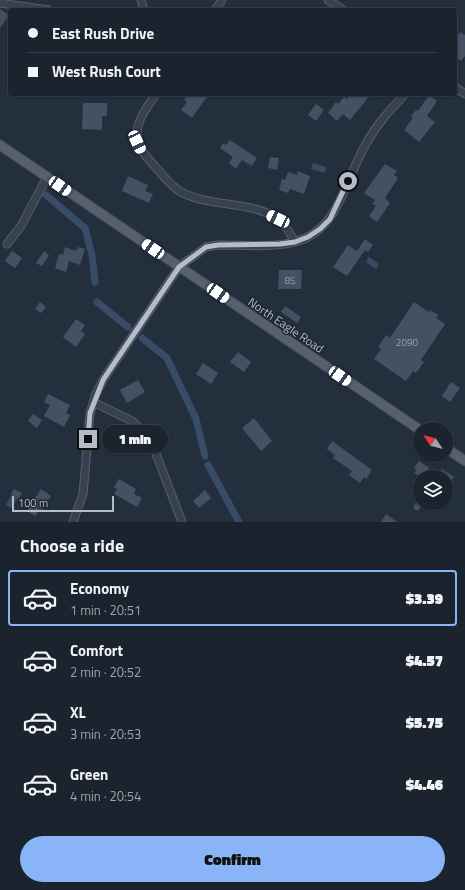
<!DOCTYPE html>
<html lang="en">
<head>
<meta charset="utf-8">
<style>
	:root { --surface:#1b232e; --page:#242b36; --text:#f1f3f6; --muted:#a0a4aa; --line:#39404a; --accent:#8ab4f8 }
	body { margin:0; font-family:"Titillium Web",sans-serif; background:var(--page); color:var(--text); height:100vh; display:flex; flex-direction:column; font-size:15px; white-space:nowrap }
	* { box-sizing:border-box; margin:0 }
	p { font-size:13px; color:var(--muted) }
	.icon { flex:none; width:22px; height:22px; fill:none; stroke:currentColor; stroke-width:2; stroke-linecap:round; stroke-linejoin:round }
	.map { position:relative; height:522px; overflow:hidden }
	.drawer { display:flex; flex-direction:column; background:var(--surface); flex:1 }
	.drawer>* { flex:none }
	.guide { position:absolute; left:8px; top:8px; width:449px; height:88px; border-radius:4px; box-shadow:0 1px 3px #0004,0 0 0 1px var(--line); display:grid; align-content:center; height:88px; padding:0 20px; background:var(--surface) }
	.needle { width:26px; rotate:305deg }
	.controls { position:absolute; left:413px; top:422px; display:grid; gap:8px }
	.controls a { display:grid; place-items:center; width:40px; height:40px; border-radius:50%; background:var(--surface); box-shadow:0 1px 3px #0004,0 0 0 1px var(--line); font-size:20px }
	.scale { position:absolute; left:12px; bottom:10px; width:102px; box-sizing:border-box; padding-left:4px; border:2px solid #b4bcc9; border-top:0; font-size:11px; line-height:14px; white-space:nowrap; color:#b4bcc9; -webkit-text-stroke:3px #1d2633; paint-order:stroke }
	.end { position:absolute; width:18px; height:18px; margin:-9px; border:5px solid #b4bcc9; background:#111; box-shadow:0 0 0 2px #111 }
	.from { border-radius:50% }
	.bubble { position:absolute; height:28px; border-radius:14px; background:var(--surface); box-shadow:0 1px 3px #0004,0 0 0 1px var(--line); font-size:13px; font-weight:800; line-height:28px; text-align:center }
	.car { position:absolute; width:12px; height:24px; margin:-12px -6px; border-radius:5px; box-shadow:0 0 3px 1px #0007; background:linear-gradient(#fff 24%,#345 0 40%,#fff 0 76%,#345 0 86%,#fff 0) }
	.guide b { display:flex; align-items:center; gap:14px; height:38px; font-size:15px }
	.guide b+b { border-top:1px solid var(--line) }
	.guide i { width:10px; height:10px; background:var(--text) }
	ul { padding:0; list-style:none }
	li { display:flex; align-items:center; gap:12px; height:56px; margin:0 8px 6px; padding:0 12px; border:2px solid transparent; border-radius:4px }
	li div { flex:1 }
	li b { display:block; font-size:15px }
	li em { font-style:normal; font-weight:800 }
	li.active { border-color:var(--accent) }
	li>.icon { width:36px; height:36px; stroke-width:1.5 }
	h2 { padding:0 20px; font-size:18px; line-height:48px }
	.action { display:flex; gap:8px; margin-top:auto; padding:8px 20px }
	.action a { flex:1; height:46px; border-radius:24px; background:var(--accent); color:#111; font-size:16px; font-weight:800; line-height:46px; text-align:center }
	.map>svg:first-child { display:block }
	.water { fill:#394c67 }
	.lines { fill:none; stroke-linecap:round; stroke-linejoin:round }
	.canal { stroke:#394c67; stroke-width:7 }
	.building { fill:#455162 }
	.minor-casing { stroke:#565f6c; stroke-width:9 }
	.major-casing { stroke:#414a57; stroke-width:11 }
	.minor { stroke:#38414e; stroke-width:7 }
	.major { stroke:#56606e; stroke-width:9 }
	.route { stroke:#b4bcc9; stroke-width:5 }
	.labels { text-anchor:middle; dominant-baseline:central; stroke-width:3; stroke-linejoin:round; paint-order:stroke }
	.number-label { font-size:10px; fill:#98a1af }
	.street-label { font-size:12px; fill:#b4bcc9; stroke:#1d2633 }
</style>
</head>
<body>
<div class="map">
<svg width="465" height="522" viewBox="0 0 465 522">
	<rect width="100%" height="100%" fill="#242f3e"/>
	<!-- water -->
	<path class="water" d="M 313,163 L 326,167 L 325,173 L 311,169 Z
		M 369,257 L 379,264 L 376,269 L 366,262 Z
		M 12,494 L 18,498 L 11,508 L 6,505 Z"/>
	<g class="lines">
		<!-- canal -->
		<path class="canal" d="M 46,195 L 85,228 L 92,255 L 95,282
			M 97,302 L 128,327
			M 142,338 L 167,358 L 196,419 L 205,456
			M 208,465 L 239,522"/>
	</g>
	<!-- building -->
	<path class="building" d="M 0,9 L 9,15 L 0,28 Z
		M 460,32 L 465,35 L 465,56 L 461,61 L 455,57 L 455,39 Z
		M 188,94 L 209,94 L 192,118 L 181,110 L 187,102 L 184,100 Z
		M 351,94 L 371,94 L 350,120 L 343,114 L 337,121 L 328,113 L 336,102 L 338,104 L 344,97 L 347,99 Z
		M 429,95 L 437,101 L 427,116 L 435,122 L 419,142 L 404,130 L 413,118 L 411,116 L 416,110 L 418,111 Z
		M 83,103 L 107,103 L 107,116 L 102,116 L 102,130 L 82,129 Z
		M 316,104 L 324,110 L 316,121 L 308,115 Z
		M 230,140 L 257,158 L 252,166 L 242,160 L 236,169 L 229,163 L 233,157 L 220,148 L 223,143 L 226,145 Z
		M 270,157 L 279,158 L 277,170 L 268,168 Z
		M 385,164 L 397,171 L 394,175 L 398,178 L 385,198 L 390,203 L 377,222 L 369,216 L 376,206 L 372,204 L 375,200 L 364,193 Z
		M 298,171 L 310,176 L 304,194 L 290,189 L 288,193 L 279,190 L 282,179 L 285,180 L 288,172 L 297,175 Z
		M 128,176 L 148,185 L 145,191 L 153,194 L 149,203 L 122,191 Z
		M 365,239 L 373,245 L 368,252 L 365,250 L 347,276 L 333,267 L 348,245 L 357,251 Z
		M 65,247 L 76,251 L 78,247 L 85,249 L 80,265 L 69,261 L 66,272 L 55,268 L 59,254 L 63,255 Z
		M 12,251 L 22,258 L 15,268 L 5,261 Z
		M 44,251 L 49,255 L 42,266 L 36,263 Z
		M 279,270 L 302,270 L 301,289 L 278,289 Z
		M 40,302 L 46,307 L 41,313 L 35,309 Z
		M 414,302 L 429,312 L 430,310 L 438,315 L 436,318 L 445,324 L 421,360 L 424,362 L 416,373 L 413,371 L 406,381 L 374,359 L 381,349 L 378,347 L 386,335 L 390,338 Z
		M 285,306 L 301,317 L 297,323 L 281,312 Z
		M 76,319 L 85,325 L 81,331 L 85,334 L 76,347 L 63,337 Z
		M 238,352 L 251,362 L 244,372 L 230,362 Z
		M 203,363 L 218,373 L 211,384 L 196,374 Z
		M 138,380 L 145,392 L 127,403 L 120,390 Z
		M 451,382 L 460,388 L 450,402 L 442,396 Z
		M 48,394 L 70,405 L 66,413 L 70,415 L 64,427 L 44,416 L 50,405 L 44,402 Z
		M 33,414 L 42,420 L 37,428 L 28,421 Z
		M 254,418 L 272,441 L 261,451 L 242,428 Z
		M 332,441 L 372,470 L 366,479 L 364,477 L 360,483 L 354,479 L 349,475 L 352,471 L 333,458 L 335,455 L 327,449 Z
		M 419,461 L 429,468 L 423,477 L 414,473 L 417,470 L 414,468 Z
		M 442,469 L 454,477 L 446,487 L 446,477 L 436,477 Z
		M 119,479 L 136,489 L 134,494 L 142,498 L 137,507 L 114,494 L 117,489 L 114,487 Z
		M 14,489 L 22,493 L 19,498 L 11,494 Z
		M 41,489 L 51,496 L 41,512 L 39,511 L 35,516 L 27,511 Z
		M 205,490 L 211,498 L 199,508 L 193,501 Z
		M 416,503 L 423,503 L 418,511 L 413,508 Z
		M 386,514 L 397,522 L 381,522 Z"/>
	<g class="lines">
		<defs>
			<path id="minor" d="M 141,0 L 144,10
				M 328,0 L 343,10
				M 0,3 L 48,10
				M 215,10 L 222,0
				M 455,87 L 465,94
				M 156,94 C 138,120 126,137 152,163 C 161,173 171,187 183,193 C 212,207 249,201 277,218 C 285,223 290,234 295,242
				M 7,244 L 21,226 L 47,177
				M 93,402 L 132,421 L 150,438 L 182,522
				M 73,522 L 83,494 L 90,413 L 96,394 L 103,380 L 179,267 L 206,247 L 218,245 C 243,245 271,248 295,242 C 340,231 346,176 367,142 C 377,124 391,109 405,94"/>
			<path id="major" d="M 0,145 L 420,430
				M 446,448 L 465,461"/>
		</defs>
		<!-- minor casing -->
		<use href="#minor" class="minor-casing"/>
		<!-- major casing -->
		<use href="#major" class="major-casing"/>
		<!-- minor -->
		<use href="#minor" class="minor"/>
		<!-- major -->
		<use href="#major" class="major"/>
	</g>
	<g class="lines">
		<!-- route -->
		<path class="route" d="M 88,439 L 90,413 L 103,380 L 179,267 L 206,247 L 218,245 L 280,244 L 295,242 L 308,237 L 320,229 L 330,219 L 348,181"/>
	</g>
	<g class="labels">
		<!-- number labels -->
		<g class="number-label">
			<text x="290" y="280">85</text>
			<text x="407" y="342">2090</text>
		</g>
		<!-- street labels -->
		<g class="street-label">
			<text transform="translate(286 325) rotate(34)">North Eagle Road</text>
		</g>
	</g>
</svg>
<div class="controls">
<a><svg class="needle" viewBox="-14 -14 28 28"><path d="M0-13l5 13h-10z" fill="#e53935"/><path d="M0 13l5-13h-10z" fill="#a0a4aa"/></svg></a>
<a><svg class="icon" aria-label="layers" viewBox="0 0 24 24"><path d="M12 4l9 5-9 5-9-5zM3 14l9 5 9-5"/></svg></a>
</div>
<div class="scale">100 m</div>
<i class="end from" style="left:348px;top:181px"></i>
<i class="end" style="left:88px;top:439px"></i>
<div class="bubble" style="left:102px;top:425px;width:66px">1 min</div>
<i class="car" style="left:137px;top:142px;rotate:155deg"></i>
<i class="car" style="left:60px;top:186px;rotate:124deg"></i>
<i class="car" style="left:278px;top:219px;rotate:295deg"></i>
<i class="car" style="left:153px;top:249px;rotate:304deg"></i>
<i class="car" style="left:218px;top:293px;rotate:124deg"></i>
<i class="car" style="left:340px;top:376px;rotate:124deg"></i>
<div class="guide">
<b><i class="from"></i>East Rush Drive</b>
<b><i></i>West Rush Court</b>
</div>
</div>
<section class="drawer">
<h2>Choose a ride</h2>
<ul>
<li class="active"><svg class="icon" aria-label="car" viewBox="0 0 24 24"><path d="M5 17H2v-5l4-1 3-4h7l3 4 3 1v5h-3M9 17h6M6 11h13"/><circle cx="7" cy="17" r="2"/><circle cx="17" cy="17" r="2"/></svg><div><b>Economy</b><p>1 min · 20:51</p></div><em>$3.39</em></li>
<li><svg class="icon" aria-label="car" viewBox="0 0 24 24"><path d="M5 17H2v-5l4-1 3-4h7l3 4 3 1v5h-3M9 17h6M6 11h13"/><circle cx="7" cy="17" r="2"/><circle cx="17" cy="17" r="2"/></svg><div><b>Comfort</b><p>2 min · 20:52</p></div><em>$4.57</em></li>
<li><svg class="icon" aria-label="car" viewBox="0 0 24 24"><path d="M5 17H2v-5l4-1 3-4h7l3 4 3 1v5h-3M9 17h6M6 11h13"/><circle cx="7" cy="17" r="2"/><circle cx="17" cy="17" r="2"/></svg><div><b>XL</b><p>3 min · 20:53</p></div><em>$5.75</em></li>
<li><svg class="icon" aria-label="car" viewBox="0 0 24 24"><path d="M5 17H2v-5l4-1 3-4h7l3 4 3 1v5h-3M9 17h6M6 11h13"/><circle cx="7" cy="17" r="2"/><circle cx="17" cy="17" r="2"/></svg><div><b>Green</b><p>4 min · 20:54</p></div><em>$4.46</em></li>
</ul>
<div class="action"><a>Confirm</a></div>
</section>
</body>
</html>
